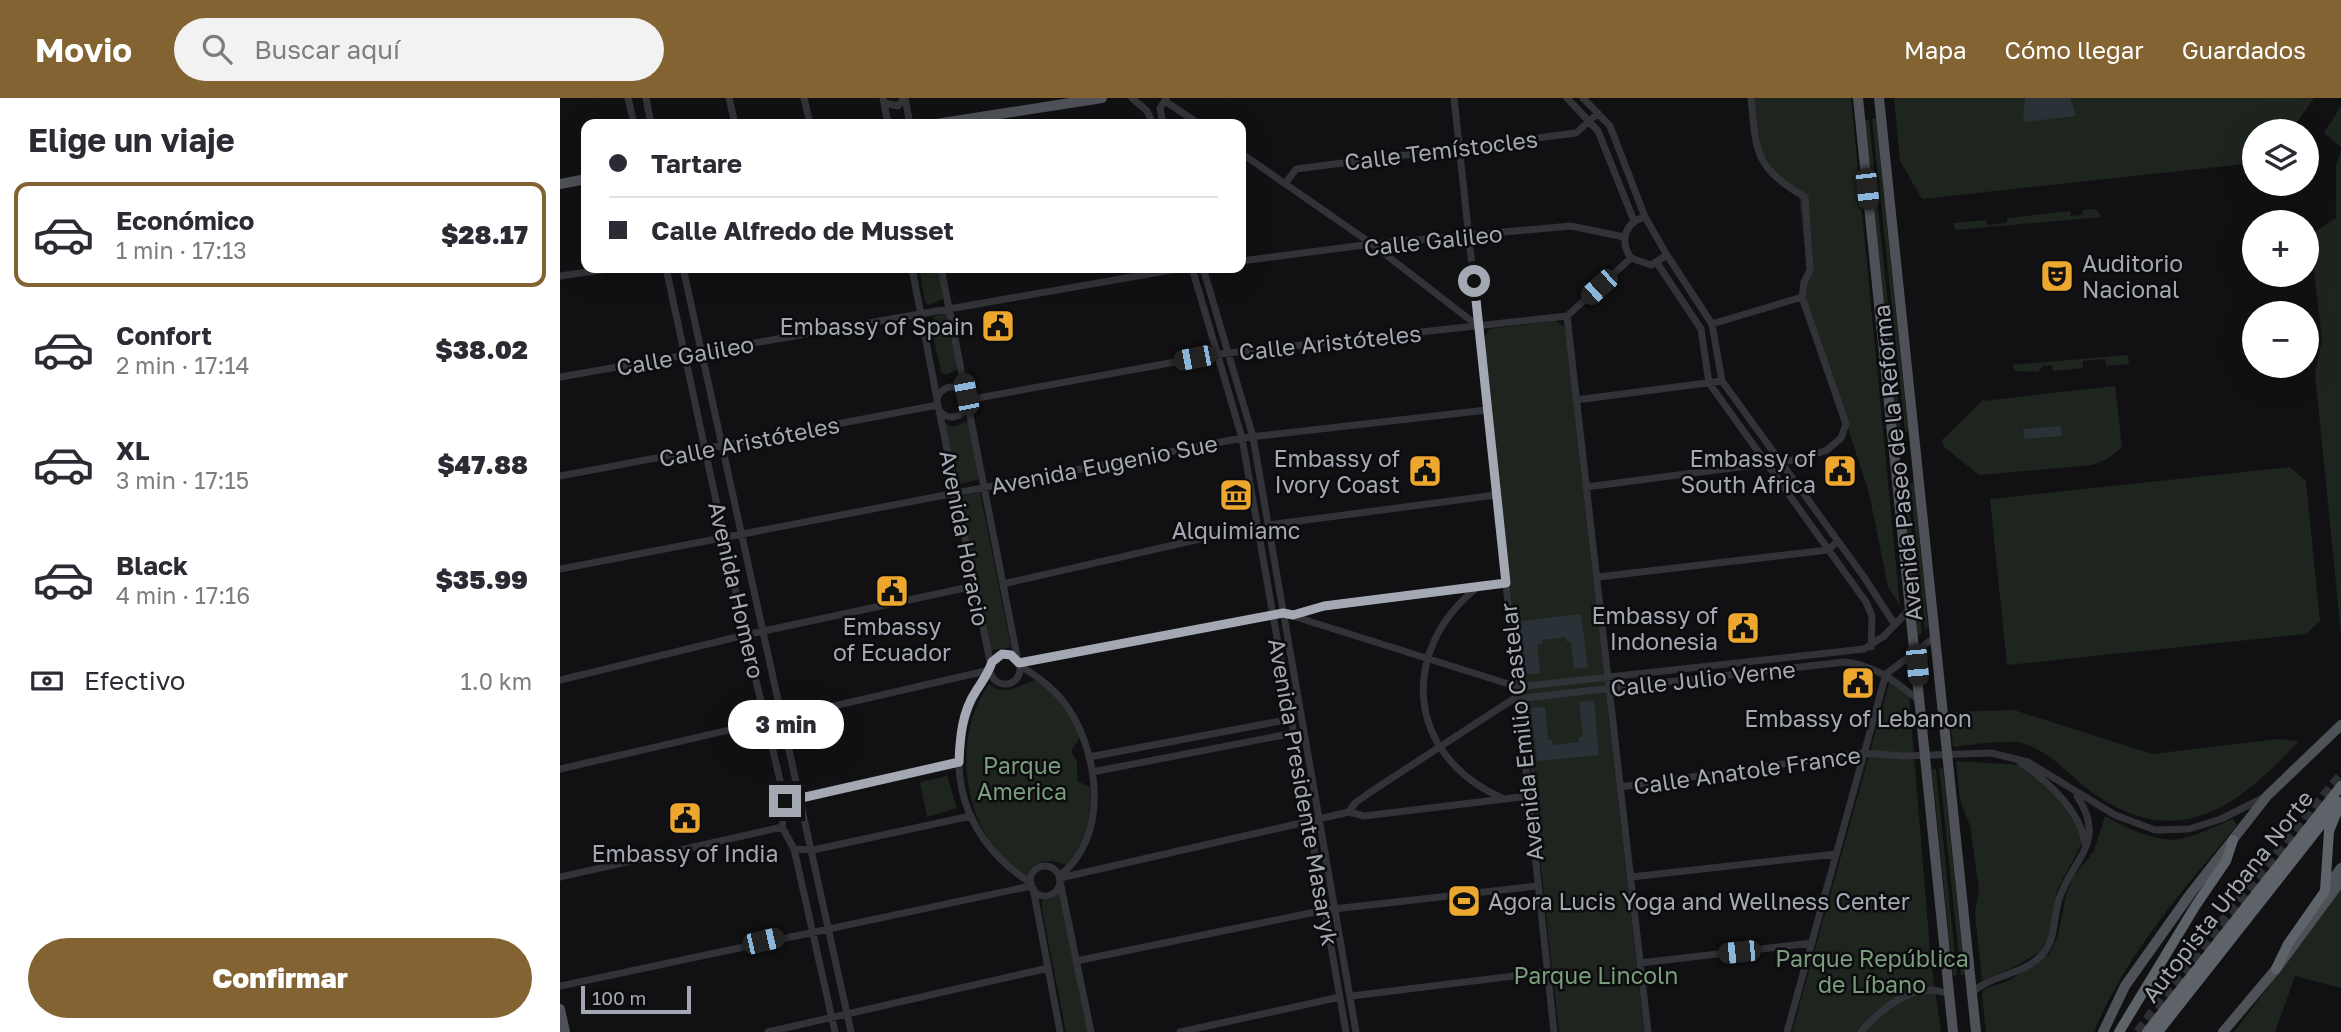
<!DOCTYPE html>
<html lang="es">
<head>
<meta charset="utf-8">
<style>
	:root { --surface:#fff; --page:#f2f2f3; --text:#2b2b33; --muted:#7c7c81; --line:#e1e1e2; --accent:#836331 }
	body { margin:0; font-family:"Golos Text",sans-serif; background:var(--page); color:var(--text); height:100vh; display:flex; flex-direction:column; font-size:26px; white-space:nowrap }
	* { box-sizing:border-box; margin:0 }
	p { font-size:23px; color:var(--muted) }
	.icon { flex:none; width:38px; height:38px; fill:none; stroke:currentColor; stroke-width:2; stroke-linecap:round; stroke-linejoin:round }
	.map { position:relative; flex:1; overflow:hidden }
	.side { display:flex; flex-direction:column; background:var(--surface); width:560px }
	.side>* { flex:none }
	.banner { position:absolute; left:21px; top:21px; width:665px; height:154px; border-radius:14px; box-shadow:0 7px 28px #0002; display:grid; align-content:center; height:154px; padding:0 28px; background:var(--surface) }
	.controls { position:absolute; left:1682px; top:21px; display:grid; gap:14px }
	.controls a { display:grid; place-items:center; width:77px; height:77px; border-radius:50%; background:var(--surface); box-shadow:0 7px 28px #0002; font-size:35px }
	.scale { position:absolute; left:21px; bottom:18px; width:110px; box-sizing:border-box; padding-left:7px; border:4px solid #a3a8b3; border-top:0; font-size:19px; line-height:24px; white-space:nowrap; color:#a3a8b3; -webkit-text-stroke:5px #0c0c0e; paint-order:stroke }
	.end { position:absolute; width:32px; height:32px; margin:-16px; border:9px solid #a3a8b3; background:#111; box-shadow:0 0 0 4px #111 }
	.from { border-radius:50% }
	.bubble { position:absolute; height:49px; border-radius:24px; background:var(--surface); box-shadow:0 7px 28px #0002; font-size:23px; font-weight:800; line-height:49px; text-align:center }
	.car { position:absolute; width:21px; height:42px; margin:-21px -10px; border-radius:9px; box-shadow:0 0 5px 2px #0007; background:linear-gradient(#222 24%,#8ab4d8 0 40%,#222 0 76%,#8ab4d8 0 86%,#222 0) }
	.banner b { display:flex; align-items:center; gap:24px; height:66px; font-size:26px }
	.banner b+b { border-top:2px solid var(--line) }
	.banner i { width:18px; height:18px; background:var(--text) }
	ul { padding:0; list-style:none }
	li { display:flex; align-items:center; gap:21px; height:105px; margin:0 14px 10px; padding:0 14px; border:4px solid transparent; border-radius:14px }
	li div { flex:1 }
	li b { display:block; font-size:26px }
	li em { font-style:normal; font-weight:800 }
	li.active { border-color:var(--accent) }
	li>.icon { width:63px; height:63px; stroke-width:1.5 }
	h2 { padding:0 28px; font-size:32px; line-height:84px }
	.pay { display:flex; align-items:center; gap:18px; height:77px; padding:0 28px; font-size:26px }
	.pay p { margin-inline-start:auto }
	.primary-button { display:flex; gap:14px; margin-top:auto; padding:14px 28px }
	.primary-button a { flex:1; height:80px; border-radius:42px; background:var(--accent); color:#fff; font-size:28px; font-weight:800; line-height:80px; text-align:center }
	header { display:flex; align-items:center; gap:42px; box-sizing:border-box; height:98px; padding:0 35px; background:var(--accent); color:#fff }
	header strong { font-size:33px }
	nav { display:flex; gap:38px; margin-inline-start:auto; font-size:24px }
	.search { width:490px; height:63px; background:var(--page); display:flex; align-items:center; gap:18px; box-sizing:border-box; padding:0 24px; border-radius:38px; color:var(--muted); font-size:26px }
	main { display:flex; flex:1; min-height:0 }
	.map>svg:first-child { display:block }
	.green { fill:#1e251e }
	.water { fill:#2a3238 }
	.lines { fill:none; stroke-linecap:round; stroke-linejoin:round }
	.highway-tunnel { stroke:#2e2f33; stroke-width:10; stroke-dasharray:10 5; stroke-linecap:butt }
	.minor { stroke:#323338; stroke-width:7 }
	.major { stroke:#4e5157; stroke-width:10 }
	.highway { stroke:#5e6269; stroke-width:10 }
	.highway-bridge { stroke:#5e6269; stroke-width:10 }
	.route { stroke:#a3a8b3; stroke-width:9 }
	.labels { text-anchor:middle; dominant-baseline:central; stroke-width:5; stroke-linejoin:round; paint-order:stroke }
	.street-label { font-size:23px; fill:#a3a8b3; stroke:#0c0c0e }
	.poi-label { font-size:23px; fill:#a3a8b3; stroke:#0c0c0e; text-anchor:end }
	.park-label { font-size:23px; fill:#7a9e7b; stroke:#0c0c0e }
</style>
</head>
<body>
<header>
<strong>Movio</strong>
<div class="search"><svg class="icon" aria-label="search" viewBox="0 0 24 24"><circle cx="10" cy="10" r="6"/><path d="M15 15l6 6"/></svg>Buscar aquí</div>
<nav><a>Mapa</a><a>Cómo llegar</a><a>Guardados</a></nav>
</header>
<main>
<section class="side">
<h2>Elige un viaje</h2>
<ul>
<li class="active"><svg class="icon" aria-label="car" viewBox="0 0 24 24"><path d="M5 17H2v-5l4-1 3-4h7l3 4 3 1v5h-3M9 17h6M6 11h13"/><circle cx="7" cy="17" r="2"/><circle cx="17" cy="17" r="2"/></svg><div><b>Económico</b><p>1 min · 17:13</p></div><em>$28.17</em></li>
<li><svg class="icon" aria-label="car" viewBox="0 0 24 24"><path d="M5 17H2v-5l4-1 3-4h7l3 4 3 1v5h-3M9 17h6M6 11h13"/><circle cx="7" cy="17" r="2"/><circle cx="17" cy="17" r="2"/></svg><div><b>Confort</b><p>2 min · 17:14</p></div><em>$38.02</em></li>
<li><svg class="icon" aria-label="car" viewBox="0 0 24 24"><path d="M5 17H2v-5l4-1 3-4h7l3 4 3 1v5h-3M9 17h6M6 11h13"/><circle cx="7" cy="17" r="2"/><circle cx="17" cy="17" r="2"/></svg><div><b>XL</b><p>3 min · 17:15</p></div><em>$47.88</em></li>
<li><svg class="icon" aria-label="car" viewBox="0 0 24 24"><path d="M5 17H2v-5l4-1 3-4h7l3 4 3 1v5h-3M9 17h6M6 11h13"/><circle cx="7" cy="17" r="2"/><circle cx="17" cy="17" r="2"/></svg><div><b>Black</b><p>4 min · 17:16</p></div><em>$35.99</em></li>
</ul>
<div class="pay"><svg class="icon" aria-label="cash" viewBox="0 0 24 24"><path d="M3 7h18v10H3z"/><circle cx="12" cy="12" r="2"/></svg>Efectivo<p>1.0 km</p></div>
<div class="primary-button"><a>Confirmar</a></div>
</section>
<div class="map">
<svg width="1781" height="934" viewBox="0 0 1781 934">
	<rect width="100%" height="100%" fill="#111113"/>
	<!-- green -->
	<path class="green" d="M 1192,0 L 1291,0 L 1340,508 L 1328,489 L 1309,395 L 1241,185 L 1247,171 L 1239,99 L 1201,62 Z
		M 1334,0 L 1754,0 L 1731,33 L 1694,33 L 1694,65 L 1362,101 L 1340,63 Z
		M 1781,8 L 1781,49 L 1764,35 Z
		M 1312,21 L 1316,21 L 1348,333 L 1345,334 Z
		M 1305,22 L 1309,22 L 1341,334 L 1337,335 Z
		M 1781,52 L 1781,536 L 1755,275 L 1762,242 L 1750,137 L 1776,120 L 1776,68 Z
		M 1535,111 L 1542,119 L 1395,132 L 1393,125 L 1426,122 L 1427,127 L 1446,125 L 1448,120 L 1510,113 L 1511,118 L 1522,117 L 1523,112 Z
		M 359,170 L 378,170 L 384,200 L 369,207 L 365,204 Z
		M 388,215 L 400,270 L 386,277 L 381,274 L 371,228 L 375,218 Z
		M 996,223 L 1005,229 L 1084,934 L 999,934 L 923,242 L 929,231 Z
		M 1568,257 L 1569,266 L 1546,268 L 1545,261 L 1523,263 L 1523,270 L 1493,273 L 1492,267 L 1483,268 L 1478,274 L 1455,273 L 1452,267 Z
		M 1555,288 L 1562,349 L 1547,361 L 1532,367 L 1419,377 L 1384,349 L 1382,342 L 1422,303 Z
		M 409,322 L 421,381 L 400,386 L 383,324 L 394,329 Z
		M 1730,369 L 1746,383 L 1760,523 L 1746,536 L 1447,567 L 1430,401 Z
		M 1347,385 L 1362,535 L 1358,538 L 1343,386 Z
		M 1350,385 L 1354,385 L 1368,529 L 1365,533 Z
		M 420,394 L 451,549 L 429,553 L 398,399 Z
		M 476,582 C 497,596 509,616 520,639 L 511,653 L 517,664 L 517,683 L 530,689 C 531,718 527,746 506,767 C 490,761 475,760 467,778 C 460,773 451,768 445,762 C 401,719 393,635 429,586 C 449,600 456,587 476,582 Z
		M 1330,582 L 1349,597 L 1371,864 L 1381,934 L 1232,934 Z
		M 1454,612 L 1592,656 L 1719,641 L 1739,643 C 1680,706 1621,755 1536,697 C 1511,680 1493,654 1462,645 C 1446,641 1411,647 1393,649 L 1389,614 Z
		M 1396,663 L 1461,667 L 1487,685 L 1519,728 L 1522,745 L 1497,792 L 1490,837 L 1480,854 L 1450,871 L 1422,882 L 1415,816 L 1419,791 L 1410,728 L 1400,702 Z
		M 1379,670 L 1383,670 L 1405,877 L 1401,877 Z
		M 1372,671 L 1376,671 L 1397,877 L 1393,878 Z
		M 387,678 L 397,710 L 367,719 L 360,684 Z
		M 1545,718 C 1565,729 1596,745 1620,741 C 1637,738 1656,727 1673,721 L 1677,727 C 1625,790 1565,857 1534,934 L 1426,934 L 1422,897 L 1424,891 L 1450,882 L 1489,856 L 1498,838 L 1506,797 L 1513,779 L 1534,753 Z
		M 1781,791 L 1781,890 L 1735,878 L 1715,934 L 1674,934 Z
		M 498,796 L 502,797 L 529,934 L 506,934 L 482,812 L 482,802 L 491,801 Z"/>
	<!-- water -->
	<path class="water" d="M 1465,0 L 1510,0 L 1516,18 L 1463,24 Z
		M 1501,328 L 1502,338 L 1464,341 L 1463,331 Z
		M 1021,516 L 1028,569 L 1014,571 L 1011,544 L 1007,544 L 1006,539 L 982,542 L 982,546 L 977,547 L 980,575 L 966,577 L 960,523 Z
		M 1034,603 L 1039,657 L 977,663 L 971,610 L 985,609 L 988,642 L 992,642 L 993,647 L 1018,644 L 1019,639 L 1023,638 L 1019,604 Z"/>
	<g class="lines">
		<!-- highway-tunnel -->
		<path class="highway-tunnel" d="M 1578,934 L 1649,840 L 1781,677"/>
		<!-- minor -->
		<path class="minor" d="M 68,0 L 74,26
			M 86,0 L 91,26
			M 169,0 L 175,26
			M 244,0 L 250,26
			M 323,0 L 328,26
			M 345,0 L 350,26
			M 572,0 L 587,13 L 593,26
			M 894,0 L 994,934
			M 1007,0 L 1038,33 L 1074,123
			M 1023,0 L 1050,28 L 1085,119
			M 605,3 L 639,26
			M 324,5 L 338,8 L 344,0
			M 603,26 L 600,10 L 606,1
			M 681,55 L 812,146 L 918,228
			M 725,86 L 736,71 L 1016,35 L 1038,15
			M 1085,119 L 1107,157 L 1091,167 L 1071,160 C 1059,143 1065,124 1085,119 Z
			M 1107,157 L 1152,226 L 1162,283 L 1304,479 L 1335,527
			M 681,163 L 812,146 L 1011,128 L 1064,139
			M 1097,165 L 1141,231 L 1149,285 L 1306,504 L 1312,518 L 1311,549
			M 106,170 L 185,537 L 225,703 L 222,729 L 234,751 L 275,934
			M 123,170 L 291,934
			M 352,170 L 377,301
			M 381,170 L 406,297
			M 632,170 L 682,340 L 786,934
			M 643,170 L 693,339 L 796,934
			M 0,178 L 54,170
			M 1007,218 L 1088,934
			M 1152,226 L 1242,199
			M 0,279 L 623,170
			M377 304a15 15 0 1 1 30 0a15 15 0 1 1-30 0Z
			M 407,302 L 659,256 L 1007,218 L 1071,160
			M 1016,302 L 1162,283
			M 408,307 L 458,563
			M 379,312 L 431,568
			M 0,378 L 378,307
			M 1026,389 L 1241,361 L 1267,352 L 1281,340 L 1286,326 L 1242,199 L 1244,184 L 1250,172 L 1245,99 C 1195,70 1196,55 1191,0
			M 708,427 L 936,397
			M 0,471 L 682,340 L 927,312
			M 1038,479 L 1268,452 L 1278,443
			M 443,486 L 697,428
			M 919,488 C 838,551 845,657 942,700
			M 734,516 L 764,508 L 946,485
			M430 571a15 15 0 1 1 30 0a15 15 0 1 1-30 0Z
			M 459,565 L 723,515 L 958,589 L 1304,551 L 1324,538 L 1350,511
			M 460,568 C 479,579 496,592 508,610 C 540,658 549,741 499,778
			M 430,573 C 376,646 394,738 471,785
			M 1326,576 L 1375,539
			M 0,582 L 185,537 L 414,488
			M 958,598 L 965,600 L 1285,564 C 1317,568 1336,584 1360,603
			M 529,659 L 731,621
			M 1460,664 C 1486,682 1520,712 1525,745
			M 0,671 L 430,572
			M 532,674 L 734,635
			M 1060,689 L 1302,655 L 1343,658 L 1431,655 L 1468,664 L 1555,717 L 1595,732 L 1629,731 L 1661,721 L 1703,700
			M 225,703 L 232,698 L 241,700 L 399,664
			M 789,714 L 795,705 L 812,693 L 958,598
			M 234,751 L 253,752 L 411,718
			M470 783a15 15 0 1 1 30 0a15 15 0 1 1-30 0Z
			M 0,779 L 222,729
			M 1071,779 L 1276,756
			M 500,780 L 789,714 L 804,718 L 969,698
			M 500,783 L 531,934
			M 473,790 L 500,934
			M 516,863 L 765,812 L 977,788
			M 1080,865 L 1252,845
			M 0,888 L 471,788
			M 1412,895 C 1431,876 1462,878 1482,857 C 1496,842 1493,820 1499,801 C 1512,761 1548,744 1517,698
			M 791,898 L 987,874
			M 208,934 L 488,870
			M 620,934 L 780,899
			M 1227,934 L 1326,576
			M 1301,934 C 1322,909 1358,881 1390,897"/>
		<!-- major -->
		<path class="major" d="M 1298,0 L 1393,934
			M 1319,0 L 1416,934
			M 376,26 L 542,0
			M 0,86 L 26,81
			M 1765,792 L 1781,770
			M 0,911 L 5,934
			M 1543,934 L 1565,888 L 1631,795 L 1707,698 L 1781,627
			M 1663,934 L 1716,871 L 1781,783"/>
		<!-- highway -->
		<path class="highway" d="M 1716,871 L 1728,846 L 1765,793 L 1769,733
			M 1559,934 L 1636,807 L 1666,763 L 1673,742
			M 1587,934 L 1781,688
			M 1598,934 L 1779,704"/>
		<!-- highway-bridge -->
		<path class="highway-bridge" d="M 1769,733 L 1781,704"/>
	</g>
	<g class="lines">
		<!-- route -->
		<path class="route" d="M 225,703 L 232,698 L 241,700 L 399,664 C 400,639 402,614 416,593 C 423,582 428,576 432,564 L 442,556 L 451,557 L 459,565 L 723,515 L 733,517 L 764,508 L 946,485 L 914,183"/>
	</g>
	<!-- icons -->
	<defs>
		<symbol id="theatre-square" viewBox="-11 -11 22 22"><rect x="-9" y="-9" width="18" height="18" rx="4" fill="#eea72e" stroke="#0c0c0e"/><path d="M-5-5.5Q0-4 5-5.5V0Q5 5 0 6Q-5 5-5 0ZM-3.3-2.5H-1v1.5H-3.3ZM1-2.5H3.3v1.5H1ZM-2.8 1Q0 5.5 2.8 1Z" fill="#111"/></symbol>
		<symbol id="civic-square" viewBox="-11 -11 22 22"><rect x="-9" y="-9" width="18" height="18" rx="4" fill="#eea72e" stroke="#0c0c0e"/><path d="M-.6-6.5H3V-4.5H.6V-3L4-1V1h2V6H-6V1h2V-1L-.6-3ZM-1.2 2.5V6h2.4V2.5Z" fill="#111"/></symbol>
		<symbol id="museum-square" viewBox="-11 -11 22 22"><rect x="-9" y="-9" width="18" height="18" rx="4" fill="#eea72e" stroke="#0c0c0e"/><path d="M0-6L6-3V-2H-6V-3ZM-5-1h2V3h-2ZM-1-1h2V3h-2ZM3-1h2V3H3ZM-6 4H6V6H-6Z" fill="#111"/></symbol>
		<symbol id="stadium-square" viewBox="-11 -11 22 22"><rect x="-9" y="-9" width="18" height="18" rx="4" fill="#eea72e" stroke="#0c0c0e"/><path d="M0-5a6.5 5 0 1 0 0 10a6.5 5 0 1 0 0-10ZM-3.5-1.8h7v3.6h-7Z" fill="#111"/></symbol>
	</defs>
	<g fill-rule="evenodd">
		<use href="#theatre-square" x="1478" y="159" width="38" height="38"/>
		<use href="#civic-square" x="419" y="209" width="38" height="38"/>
		<use href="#civic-square" x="846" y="354" width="38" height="38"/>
		<use href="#civic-square" x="1261" y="354" width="38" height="38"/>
		<use href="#museum-square" x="657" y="378" width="38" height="38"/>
		<use href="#civic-square" x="313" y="474" width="38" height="38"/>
		<use href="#civic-square" x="1164" y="511" width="38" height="38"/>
		<use href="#civic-square" x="1279" y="566" width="38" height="38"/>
		<use href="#civic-square" x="106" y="701" width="38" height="38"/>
		<use href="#stadium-square" x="885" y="784" width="38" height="38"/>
	</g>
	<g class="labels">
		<!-- street labels -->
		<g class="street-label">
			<text transform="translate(881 52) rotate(-7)">Calle Temístocles</text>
			<text transform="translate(873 142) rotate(-6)">Calle Galileo</text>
			<text transform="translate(770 244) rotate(-6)">Calle Aristóteles</text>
			<text transform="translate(125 257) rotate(-10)">Calle Galileo</text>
			<text transform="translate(189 343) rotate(-11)">Calle Aristóteles</text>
			<text transform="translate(1337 365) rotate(-96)">Avenida Paseo de la Reforma</text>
			<text transform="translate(544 366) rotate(-11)">Avenida Eugenio Sue</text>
			<text transform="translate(405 440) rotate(79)">Avenida Horacio</text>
			<text transform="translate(177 492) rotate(77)">Avenida Homero</text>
			<text transform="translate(1143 580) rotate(-6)">Calle Julio Verne</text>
			<text transform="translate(961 634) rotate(-96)">Avenida Emilio Castelar</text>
			<text transform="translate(1187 672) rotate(-8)">Calle Anatole France</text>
			<text transform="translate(744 694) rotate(80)">Avenida Presidente Masaryk</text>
			<text transform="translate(1667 798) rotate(-52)">Autopista Urbana Norte</text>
		</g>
		<!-- poi labels -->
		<g class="poi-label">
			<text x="1522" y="165" text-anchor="start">Auditorio<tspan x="1522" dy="26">Nacional</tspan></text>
			<text x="414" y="228">Embassy of Spain</text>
			<text x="840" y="360">Embassy of<tspan x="840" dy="26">Ivory Coast</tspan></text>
			<text x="1256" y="360">Embassy of<tspan x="1256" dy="26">South Africa</tspan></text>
			<text x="676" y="432" text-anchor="middle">Alquimiamc</text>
			<text x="1158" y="517">Embassy of<tspan x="1158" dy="26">Indonesia</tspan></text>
			<text x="332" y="528" text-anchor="middle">Embassy<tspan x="332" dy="26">of Ecuador</tspan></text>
			<text x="1298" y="620" text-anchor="middle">Embassy of Lebanon</text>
			<text x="125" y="755" text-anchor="middle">Embassy of India</text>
			<text x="928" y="803" text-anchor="start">Agora Lucis Yoga and Wellness Center</text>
		</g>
		<!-- park labels -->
		<g class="park-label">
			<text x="462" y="667">Parque<tspan x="462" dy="26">America</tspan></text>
			<text x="1312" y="860">Parque República<tspan x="1312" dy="26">de Líbano</tspan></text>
			<text x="1036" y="877">Parque Lincoln</text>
		</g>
	</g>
</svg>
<div class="controls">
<a><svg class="icon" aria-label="layers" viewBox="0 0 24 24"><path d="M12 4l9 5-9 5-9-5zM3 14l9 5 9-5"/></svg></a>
<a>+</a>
<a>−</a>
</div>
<div class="scale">100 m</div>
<i class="end from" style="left:914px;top:183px"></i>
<i class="end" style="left:225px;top:703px"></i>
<div class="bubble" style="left:168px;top:602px;width:116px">3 min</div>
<i class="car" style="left:1307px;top:91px;rotate:174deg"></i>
<i class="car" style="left:1039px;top:189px;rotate:228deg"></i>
<i class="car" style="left:634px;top:260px;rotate:259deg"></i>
<i class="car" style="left:406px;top:296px;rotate:349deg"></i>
<i class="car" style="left:1357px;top:567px;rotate:175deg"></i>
<i class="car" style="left:203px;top:843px;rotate:77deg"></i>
<i class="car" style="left:1179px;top:854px;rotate:264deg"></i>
<div class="banner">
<b><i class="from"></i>Tartare</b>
<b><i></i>Calle Alfredo de Musset</b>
</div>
</div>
</main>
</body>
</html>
